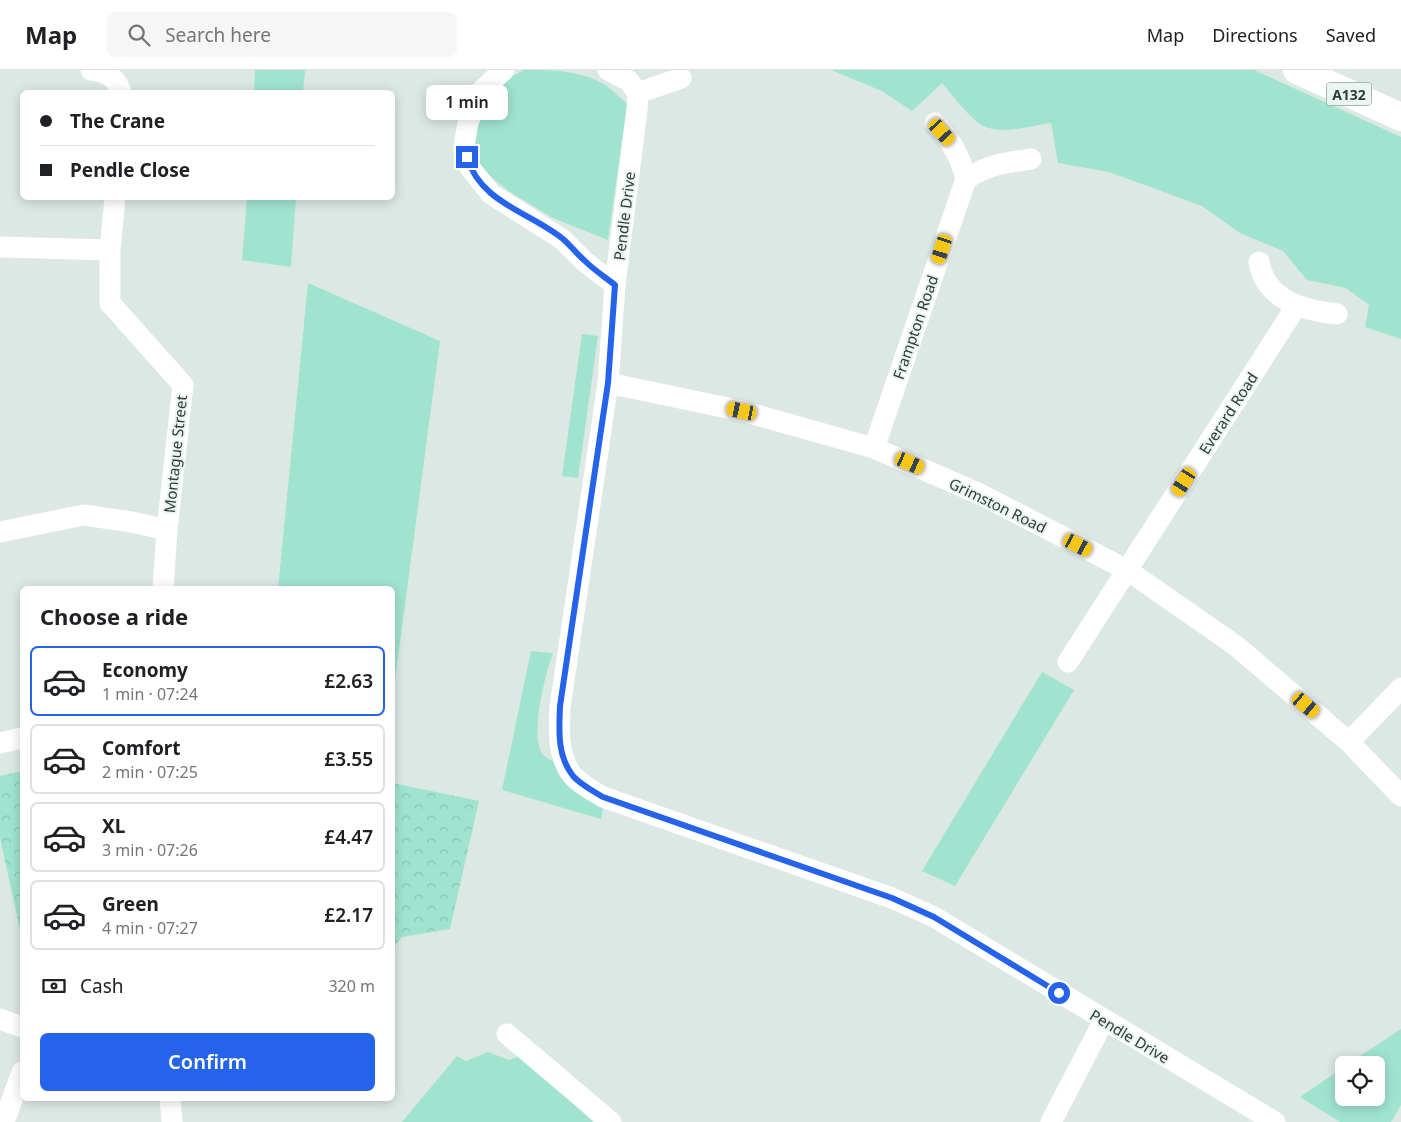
<!DOCTYPE html>
<html lang="en">
<head>
<meta charset="utf-8">
<style>
	:root { --surface:#fff; --page:#f6f6f6; --text:#202124; --muted:#757577; --line:#e0e0e0; --accent:#2563eb }
	body { margin:0; font-family:"Noto Sans",sans-serif; background:var(--page); color:var(--text); height:100vh; display:flex; flex-direction:column; font-size:19px; white-space:nowrap }
	* { box-sizing:border-box; margin:0 }
	p { font-size:16px; color:var(--muted) }
	.icon { flex:none; width:28px; height:28px; fill:none; stroke:currentColor; stroke-width:2; stroke-linecap:round; stroke-linejoin:round }
	.map { position:relative; flex:1; overflow:hidden }
	.side { position:absolute; left:20px; top:516px; width:375px; height:515px; display:flex; flex-direction:column; background:var(--surface); border-radius:8px; box-shadow:0 2px 12px #0003 }
	.side>* { flex:none }
	.banner { position:absolute; left:20px; top:20px; width:375px; height:110px; border-radius:8px; box-shadow:0 2px 12px #0003; display:grid; align-content:center; height:110px; padding:0 20px; background:var(--surface) }
	.controls { position:absolute; left:1335px; top:986px; display:grid; gap:10px }
	.controls a { display:grid; place-items:center; width:50px; height:50px; border-radius:8px; background:var(--surface); box-shadow:0 2px 12px #0003; font-size:25px }
	.end { position:absolute; width:22px; height:22px; margin:-11px; border:6px solid #2563eb; background:#fff; box-shadow:0 0 0 2px #fff }
	.from { border-radius:50% }
	.bubble { position:absolute; height:35px; border-radius:8px; background:var(--surface); box-shadow:0 2px 12px #0003; font-size:16px; font-weight:600; line-height:35px; text-align:center }
	.car { position:absolute; width:15px; height:30px; margin:-15px -8px; border-radius:6px; box-shadow:0 0 4px 1px #0007; background:linear-gradient(#f5c518 24%,#345 0 40%,#f5c518 0 76%,#345 0 86%,#f5c518 0) }
	.banner b { display:flex; align-items:center; gap:18px; height:48px; font-size:19px }
	.banner b+b { border-top:1px solid var(--line) }
	.banner i { width:12px; height:12px; background:var(--text) }
	ul { padding:0; list-style:none }
	li { display:flex; align-items:center; gap:15px; height:70px; margin:0 10px 8px; padding:0 10px; border:2px solid var(--line); border-radius:8px }
	li div { flex:1 }
	li b { display:block; font-size:19px }
	li em { font-style:normal; font-weight:600 }
	li.active { border-color:var(--accent) }
	li>.icon { width:45px; height:45px; stroke-width:1.5 }
	h2 { padding:0 20px; font-size:22px; line-height:60px }
	.pay { display:flex; align-items:center; gap:12px; height:55px; padding:0 20px; font-size:19px }
	.pay p { margin-inline-start:auto }
	.cta { display:flex; gap:10px; margin-top:auto; padding:10px 20px }
	.cta a { flex:1; height:58px; border-radius:8px; background:var(--accent); color:#fff; font-size:20px; font-weight:600; line-height:58px; text-align:center }
	header { display:flex; align-items:center; gap:30px; box-sizing:border-box; height:70px; padding:0 25px; background:var(--surface); border-bottom:1px solid var(--line) }
	header strong { font-size:24px }
	nav { display:flex; gap:28px; margin-inline-start:auto; font-size:18px }
	.search { width:350px; height:45px; background:var(--page); display:flex; align-items:center; gap:12px; box-sizing:border-box; padding:0 18px; border-radius:8px; color:var(--muted); font-size:19px }
	.map>svg:first-child { display:block }
	.green { fill:#a0e4d0 }
	.park { fill:url(#park-crowns) }
	.lines { fill:none; stroke-linecap:round; stroke-linejoin:round }
	.minor { stroke:#fff; stroke-width:21 }
	.primary { stroke:#fff; stroke-width:28 }
	.route { stroke:#2563eb; stroke-width:6 }
	.labels { text-anchor:middle; dominant-baseline:central; stroke-width:4; stroke-linejoin:round; paint-order:stroke }
	.shield { fill:#e8f5f1; stroke:#6b7270; stroke-width:1 }
	.shield-label { font-size:14px; font-weight:bold; fill:#353a39 }
	.street-label { font-size:15px; fill:#353a39; stroke:#e8f5f1 }
</style>
</head>
<body>
<header>
<strong>Map</strong>
<div class="search"><svg class="icon" aria-label="search" viewBox="0 0 24 24"><circle cx="10" cy="10" r="6"/><path d="M15 15l6 6"/></svg>Search here</div>
<nav><a>Map</a><a>Directions</a><a>Saved</a></nav>
</header>
<div class="map">
<svg width="1401" height="1052" viewBox="0 0 1401 1052">
	<defs>
		<pattern id="park-crowns" width="20" height="18" patternUnits="userSpaceOnUse" patternTransform="scale(1.25)"><rect width="20" height="18" fill="#a0e4d0"/><path d="M2 6a3 3 0 1 1 6 0M12 15a3 3 0 1 1 6 0" fill="none" stroke="#8ac4b3"/></pattern>
	</defs>
	<rect width="100%" height="100%" fill="#dbe8e4"/>
	<!-- green -->
	<path class="green" d="M 255,0 L 305,0 L 303,22 L 254,22 Z
		M 524,0 C 552,0 582,0 607,16 C 614,21 620,28 627,34 L 608,170 L 553,148 L 510,122 L 484,101 L 473,79 L 478,49 L 488,26 L 505,10 Z
		M 831,0 L 1254,0 L 1401,67 L 1401,269 L 1365,257 L 1369,235 L 1346,218 L 1307,210 L 1283,181 L 1240,163 L 1202,136 L 1109,102 L 1058,93 L 1051,53 C 1028,56 995,68 976,51 C 963,40 953,25 942,13 L 912,41 L 882,21 Z
		M 247,128 L 296,128 L 291,197 L 242,190 Z
		M 308,213 L 440,271 L 393,625 L 392,519 L 278,519 Z
		M 582,264 L 598,266 L 578,408 L 562,406 Z
		M 531,581 L 553,583 C 545,604 531,662 541,682 C 544,688 552,689 555,694 C 557,698 557,702 559,705 C 570,721 587,728 603,737 L 601,749 L 502,720 Z
		M 1042,602 L 1074,620 L 955,816 L 922,801 Z
		M 1401,959 L 1401,1035 L 1391,1052 L 1340,1052 L 1300,1027 L 1344,997 L 1344,1028 L 1376,1028 L 1376,995 L 1347,995 Z
		M 488,982 L 509,990 L 517,987 L 531,993 L 593,1052 L 402,1052 L 457,986 L 466,991 Z"/>
	<!-- park -->
	<path class="park" d="M 22,701 L 22,869 L 0,768 L 0,706 Z
		M 393,713 L 479,731 L 450,859 L 402,867 L 393,878 Z"/>
	<g class="lines">
		<!-- minor -->
		<path class="minor" d="M 91,0 C 106,2 116,7 121,22
			M 504,0 L 480,22 L 468,53 L 464,76 L 470,98 L 491,124 L 562,169 L 585,192 L 615,215
			M 608,0 L 629,11 L 638,23
			M 638,23 L 637,40 L 615,215 L 608,313 L 560,637 C 559,660 557,686 573,706 C 581,715 593,721 603,727 L 892,828 L 934,847 L 1275,1052
			M 638,23 L 681,8
			M 935,53 C 952,73 959,83 966,109
			M 966,109 C 989,94 1004,93 1031,89
			M 115,128 L 110,180 L 110,233 L 183,315 L 167,460 L 163,519
			M 0,177 L 110,180
			M 1259,192 C 1266,231 1303,240 1337,244
			M 608,313 L 742,341 L 874,378 L 982,425 L 1127,500 L 1235,575 L 1349,672 L 1401,726
			M 874,378 L 966,109
			M 0,462 L 84,445 L 132,452 L 167,460
			M 1068,592 L 1297,235
			M 1349,672 L 1401,618
			M 0,673 L 22,668
			M 0,949 L 22,957
			M 507,964 L 611,1052
			M 170,1029 L 172,1052
			M 4,1052 L 22,1002
			M 1051,1052 L 1104,950"/>
		<!-- primary -->
		<path class="primary" d="M 1297,0 L 1401,47"/>
	</g>
	<g class="lines">
		<!-- route -->
		<path class="route" d="M 467,87 C 480,133 530,142 563,169 C 571,176 577,184 585,191 C 594,200 605,207 615,215 L 608,313 L 560,636 C 559,660 557,686 573,706 C 581,715 593,721 603,727 L 892,828 L 934,847 L 1059,923"/>
	</g>
	<g class="labels">
		<!-- shield labels -->
		<rect class="shield" x="1326.5" y="12.5" width="45" height="23" rx="4"/>
		<g class="shield-label">
			<text x="1349" y="24">A132</text>
		</g>
		<!-- street labels -->
		<g class="street-label">
			<text transform="translate(624 146) rotate(-83)">Pendle Drive</text>
			<text transform="translate(915 257) rotate(-71)">Frampton Road</text>
			<text transform="translate(1228 343) rotate(-57)">Everard Road</text>
			<text transform="translate(175 384) rotate(-84)">Montague Street</text>
			<text transform="translate(998 435) rotate(26)">Grimston Road</text>
			<text transform="translate(1130 966) rotate(31)">Pendle Drive</text>
		</g>
	</g>
</svg>
<div class="controls">
<a><svg class="icon" aria-label="locate" viewBox="0 0 24 24"><circle cx="12" cy="12" r="6"/><path d="M12 2v4M12 18v4M2 12h4M18 12h4"/></svg></a>
</div>
<i class="end from" style="left:1059px;top:923px"></i>
<i class="end" style="left:467px;top:87px"></i>
<div class="bubble" style="left:426px;top:15px;width:82px">1 min</div>
<i class="car" style="left:942px;top:62px;rotate:138deg"></i>
<i class="car" style="left:942px;top:179px;rotate:198deg"></i>
<i class="car" style="left:742px;top:341px;rotate:282deg"></i>
<i class="car" style="left:910px;top:393px;rotate:114deg"></i>
<i class="car" style="left:1184px;top:412px;rotate:212deg"></i>
<i class="car" style="left:1078px;top:475px;rotate:117deg"></i>
<i class="car" style="left:1306px;top:635px;rotate:130deg"></i>
<div class="banner">
<b><i class="from"></i>The Crane</b>
<b><i></i>Pendle Close</b>
</div>
<section class="side">
<h2>Choose a ride</h2>
<ul>
<li class="active"><svg class="icon" aria-label="car" viewBox="0 0 24 24"><path d="M5 17H2v-5l4-1 3-4h7l3 4 3 1v5h-3M9 17h6M6 11h13"/><circle cx="7" cy="17" r="2"/><circle cx="17" cy="17" r="2"/></svg><div><b>Economy</b><p>1 min · 07:24</p></div><em>£2.63</em></li>
<li><svg class="icon" aria-label="car" viewBox="0 0 24 24"><path d="M5 17H2v-5l4-1 3-4h7l3 4 3 1v5h-3M9 17h6M6 11h13"/><circle cx="7" cy="17" r="2"/><circle cx="17" cy="17" r="2"/></svg><div><b>Comfort</b><p>2 min · 07:25</p></div><em>£3.55</em></li>
<li><svg class="icon" aria-label="car" viewBox="0 0 24 24"><path d="M5 17H2v-5l4-1 3-4h7l3 4 3 1v5h-3M9 17h6M6 11h13"/><circle cx="7" cy="17" r="2"/><circle cx="17" cy="17" r="2"/></svg><div><b>XL</b><p>3 min · 07:26</p></div><em>£4.47</em></li>
<li><svg class="icon" aria-label="car" viewBox="0 0 24 24"><path d="M5 17H2v-5l4-1 3-4h7l3 4 3 1v5h-3M9 17h6M6 11h13"/><circle cx="7" cy="17" r="2"/><circle cx="17" cy="17" r="2"/></svg><div><b>Green</b><p>4 min · 07:27</p></div><em>£2.17</em></li>
</ul>
<div class="pay"><svg class="icon" aria-label="cash" viewBox="0 0 24 24"><path d="M3 7h18v10H3z"/><circle cx="12" cy="12" r="2"/></svg>Cash<p>320 m</p></div>
<div class="cta"><a>Confirm</a></div>
</section>
</div>
</body>
</html>
